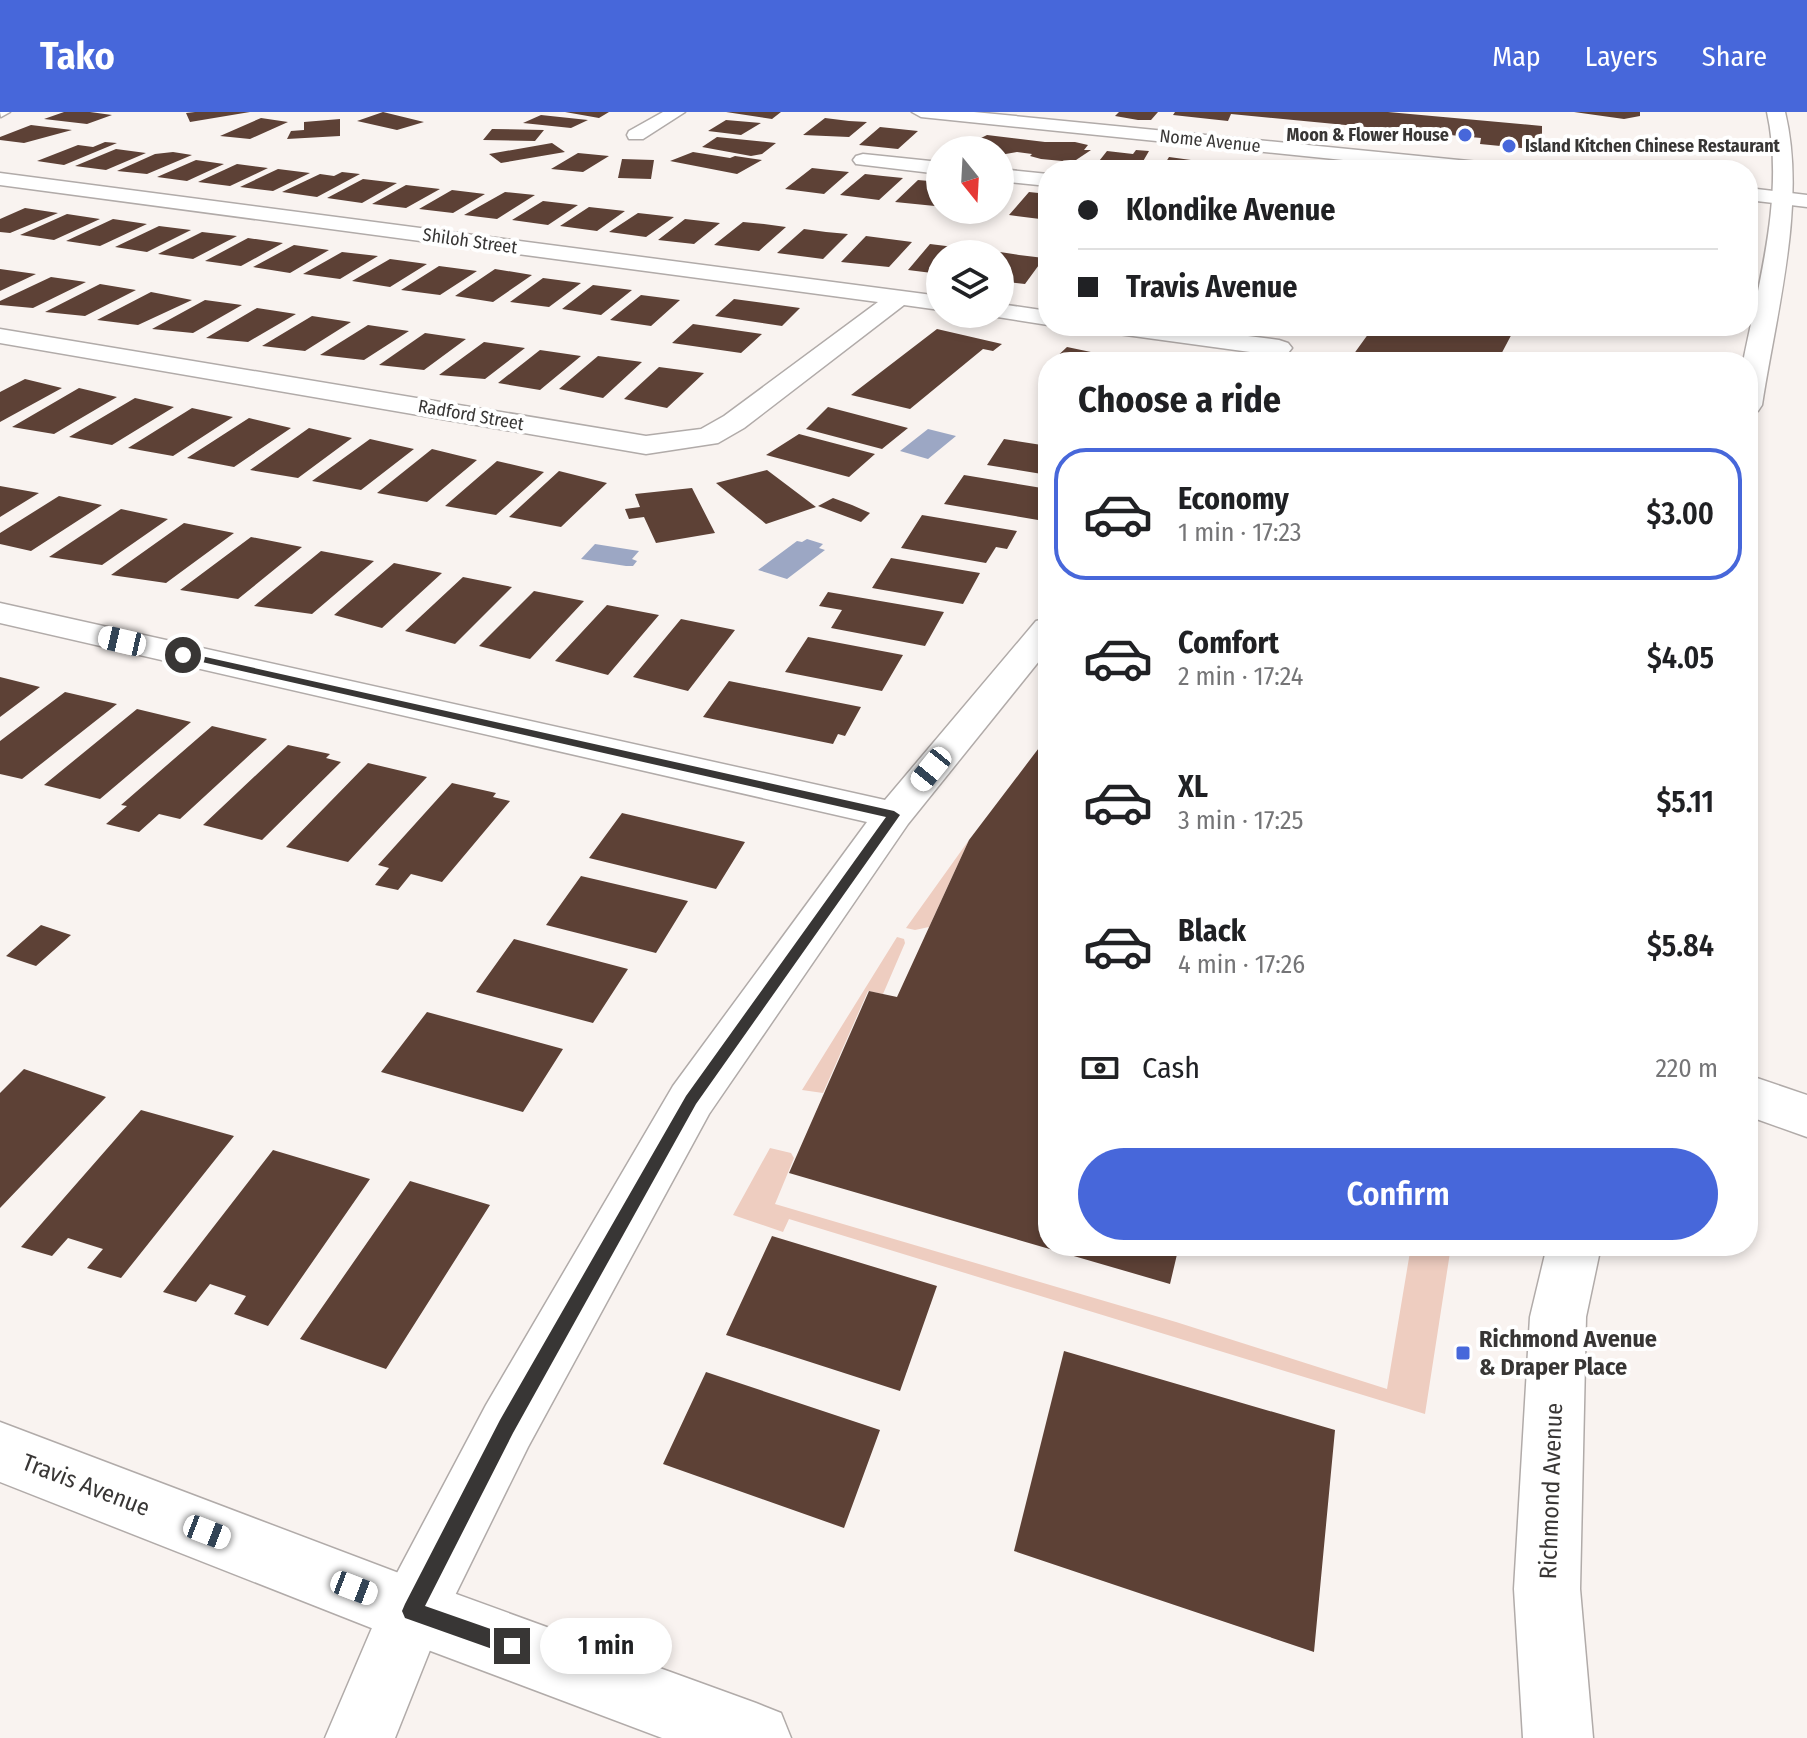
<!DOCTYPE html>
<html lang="en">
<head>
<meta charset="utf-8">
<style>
	:root { --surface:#fff; --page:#f6f6f6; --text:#202124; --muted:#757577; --line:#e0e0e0; --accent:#4767da }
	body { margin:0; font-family:"Fira Sans Condensed",sans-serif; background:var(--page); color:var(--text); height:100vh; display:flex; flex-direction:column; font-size:30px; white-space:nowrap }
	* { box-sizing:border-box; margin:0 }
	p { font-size:26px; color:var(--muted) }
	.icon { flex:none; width:44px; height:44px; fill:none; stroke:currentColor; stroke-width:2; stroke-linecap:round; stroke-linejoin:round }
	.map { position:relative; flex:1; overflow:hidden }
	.drawer { position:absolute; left:1038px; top:240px; width:720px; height:904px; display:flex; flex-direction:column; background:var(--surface); border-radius:32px; box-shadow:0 4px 12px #0003 }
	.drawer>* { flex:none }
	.hud { position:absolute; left:1038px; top:48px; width:720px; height:176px; border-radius:32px; box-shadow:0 4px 12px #0003; display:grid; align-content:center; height:176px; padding:0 40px; background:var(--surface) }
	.needle { width:52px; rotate:162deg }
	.tools { position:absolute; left:926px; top:24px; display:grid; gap:16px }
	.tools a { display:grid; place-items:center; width:88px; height:88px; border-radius:50%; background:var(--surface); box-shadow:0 4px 12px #0003; font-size:40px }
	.end { position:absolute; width:36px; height:36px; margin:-18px; border:10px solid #383635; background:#fff; box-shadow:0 0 0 4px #fff }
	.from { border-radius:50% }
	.bubble { position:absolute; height:56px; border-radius:28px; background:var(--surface); box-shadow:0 4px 12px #0003; font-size:26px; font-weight:600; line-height:56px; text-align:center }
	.car { position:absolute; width:24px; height:48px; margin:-24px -12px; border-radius:10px; box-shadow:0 0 6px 2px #0007; background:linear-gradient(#fff 24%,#345 0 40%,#fff 0 76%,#345 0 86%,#fff 0) }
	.hud b { display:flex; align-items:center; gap:28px; height:76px; font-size:30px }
	.hud b+b { border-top:2px solid var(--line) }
	.hud i { width:20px; height:20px; background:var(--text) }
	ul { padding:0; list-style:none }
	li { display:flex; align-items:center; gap:24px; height:132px; margin:0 16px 12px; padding:0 24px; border:4px solid transparent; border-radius:32px }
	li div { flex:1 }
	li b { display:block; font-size:30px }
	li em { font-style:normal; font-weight:600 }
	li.on { border-color:var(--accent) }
	li>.icon { width:72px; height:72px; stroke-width:1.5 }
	h2 { padding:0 40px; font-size:36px; line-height:96px }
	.pay { display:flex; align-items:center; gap:20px; height:88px; padding:0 40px; font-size:30px }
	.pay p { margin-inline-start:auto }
	.action { display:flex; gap:16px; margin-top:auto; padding:16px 40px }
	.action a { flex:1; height:92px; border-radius:48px; background:var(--accent); color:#fff; font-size:32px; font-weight:600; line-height:92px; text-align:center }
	header { display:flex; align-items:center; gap:48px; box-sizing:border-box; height:112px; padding:0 40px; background:var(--accent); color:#fff }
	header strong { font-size:38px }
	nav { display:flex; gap:44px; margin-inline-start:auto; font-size:28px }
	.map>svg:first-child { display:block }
	.green { fill:#eecdc0 }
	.water { fill:#9ca7c4 }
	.building { fill:#5d4136 }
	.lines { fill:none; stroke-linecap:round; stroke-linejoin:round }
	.street-casing { stroke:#b1aba9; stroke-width:3 }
	.secondary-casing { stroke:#b1aba9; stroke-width:3 }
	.primary-casing { stroke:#b1aba9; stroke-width:3 }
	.street { fill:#fff; fill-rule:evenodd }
	.secondary { fill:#fff; fill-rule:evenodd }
	.primary { fill:#fff; fill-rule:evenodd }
	.route { fill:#383635 }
	.poi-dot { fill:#4767da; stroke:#fff; stroke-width:3 }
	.labels { text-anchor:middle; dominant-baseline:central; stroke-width:8; stroke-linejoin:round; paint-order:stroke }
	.far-poi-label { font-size:18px; font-weight:bold; fill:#383635; stroke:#fff; text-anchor:end }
	.far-street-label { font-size:18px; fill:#383635; stroke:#fff }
	.near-poi-label { font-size:24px; font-weight:bold; fill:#383635; stroke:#fff; text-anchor:start }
	.near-street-label { font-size:24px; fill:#383635; stroke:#fff }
</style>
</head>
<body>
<header>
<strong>Tako</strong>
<nav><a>Map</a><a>Layers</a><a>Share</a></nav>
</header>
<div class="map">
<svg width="1807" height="1626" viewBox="0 0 1807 1626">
	<rect width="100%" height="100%" fill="#f9f3f0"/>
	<!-- green -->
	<path class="green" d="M 969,728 L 929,815 L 915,818 L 906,816 Z
		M 897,825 L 904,827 L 905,831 L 883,882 L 868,879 L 823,981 L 802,978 Z
		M 770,1036 L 791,1041 L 794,1046 L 775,1092 L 1176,1210 L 1387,1277 L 1411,1134 L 1451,1134 L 1425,1302 L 789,1107 L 783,1120 L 733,1103 Z"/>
	<!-- water -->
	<path class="water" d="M 928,317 L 956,324 L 928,347 L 900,339 Z
		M 807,427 L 823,432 L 819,436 L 825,438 L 787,467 L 758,458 L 797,429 L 802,430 Z
		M 595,432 L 639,439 L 632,447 L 637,449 L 633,454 L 626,454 L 581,447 Z"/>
	<!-- building -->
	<path class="building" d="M 64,0 L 90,0 L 112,3 L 87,12 L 44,7 Z
		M 250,0 L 190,10 L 186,1 L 195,0 Z
		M 383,0 L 424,10 L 397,18 L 357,9 Z
		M 565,0 L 609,0 L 599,6 Z
		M 726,0 L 781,0 L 772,7 Z
		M 1119,0 L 1158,0 L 1151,8 L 1138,8 L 1115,4 Z
		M 1175,0 L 1388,0 L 1542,14 L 1542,38 L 1480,32 L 1481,26 L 1231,2 L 1228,9 L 1173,3 Z
		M 1574,0 L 1640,0 L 1640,4 L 1624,7 Z
		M 541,3 L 588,8 L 571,16 L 523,11 Z
		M 261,6 L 288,10 L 250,27 L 220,24 Z
		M 825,6 L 849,9 L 867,10 L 849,25 L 803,23 Z
		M 340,7 L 340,24 L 287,27 L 291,19 L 304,18 L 304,10 Z
		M 726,8 L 761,11 L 741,23 L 708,19 Z
		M 31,13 L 72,18 L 24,31 L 0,28 L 0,25 Z
		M 880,15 L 918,19 L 898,37 L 859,33 Z
		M 492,17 L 544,18 L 535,29 L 483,28 Z
		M 987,23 L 1045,30 L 1075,30 L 1088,33 L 1084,38 L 1091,38 L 1073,50 L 1041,47 L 1030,44 L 1032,42 L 1017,40 L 1000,43 L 1000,38 L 972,38 L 977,33 L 969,32 Z
		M 717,25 L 776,31 L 762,42 L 751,44 L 702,35 Z
		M 105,30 L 117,31 L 64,53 L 37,49 L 78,33 L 93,35 Z
		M 552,31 L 565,40 L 501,51 L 489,42 Z
		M 116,37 L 146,41 L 106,58 L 75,54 Z
		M 1136,38 L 1149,39 L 1138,58 L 1092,58 L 1107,39 L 1133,42 Z
		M 173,40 L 192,43 L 147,62 L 117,59 L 155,42 Z
		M 693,40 L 730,46 L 735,44 L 762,48 L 737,62 L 670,49 Z
		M 578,41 L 609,44 L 583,60 L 551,57 Z
		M 1169,45 L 1191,48 L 1212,50 L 1207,58 L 1161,58 Z
		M 622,47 L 654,48 L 651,67 L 618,66 Z
		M 196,48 L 224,52 L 187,69 L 157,65 Z
		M 237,52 L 268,56 L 230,74 L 198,70 Z
		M 812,56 L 830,58 L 849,60 L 824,82 L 785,77 Z
		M 278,57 L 310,61 L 273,79 L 240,75 Z
		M 342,60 L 360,62 L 317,85 L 282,80 L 320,62 L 334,64 Z
		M 865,62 L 883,64 L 903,66 L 879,88 L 840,83 Z
		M 363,67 L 397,71 L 362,91 L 327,86 Z
		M 918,68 L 940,70 L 940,90 L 935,94 L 895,90 Z
		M 406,73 L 440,77 L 406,96 L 372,92 Z
		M 452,78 L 485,82 L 453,101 L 419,97 Z
		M 505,80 L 535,83 L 497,107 L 464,103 Z
		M 1029,80 L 1048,82 L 1048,108 L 1009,103 Z
		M 543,89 L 578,93 L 548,113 L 512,108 Z
		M 589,95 L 625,99 L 597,119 L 560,114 Z
		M 25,96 L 58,101 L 10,121 L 0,120 L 0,107 Z
		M 638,101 L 674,105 L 646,125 L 609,120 Z
		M 67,102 L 100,107 L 54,128 L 20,123 Z
		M 113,107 L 147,112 L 100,134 L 66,129 Z
		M 685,107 L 720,111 L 694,132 L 658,128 Z
		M 743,110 L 764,112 L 786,115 L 759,139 L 714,133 Z
		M 159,114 L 191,118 L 147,140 L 115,135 Z
		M 804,117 L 826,120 L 848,122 L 823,147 L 777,141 Z
		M 202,120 L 237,124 L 193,147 L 158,142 Z
		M 866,124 L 912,130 L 889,155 L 841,150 Z
		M 248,126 L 283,131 L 241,154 L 205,149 Z
		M 930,132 L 954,135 L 977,138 L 974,142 L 940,142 L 940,162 L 908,158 Z
		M 294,133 L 329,138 L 290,161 L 253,155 Z
		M 342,140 L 378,144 L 340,167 L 303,162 Z
		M 1000,140 L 1019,143 L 1044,146 L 1025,172 L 1000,169 Z
		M 390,147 L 427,152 L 390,175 L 352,169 Z
		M 439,154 L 477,159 L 440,183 L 401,178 Z
		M 0,157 L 36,162 L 0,179 Z
		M 495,157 L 532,163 L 493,190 L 455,184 Z
		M 51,165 L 86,170 L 33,196 L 0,193 L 0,189 Z
		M 543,166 L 581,171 L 549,195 L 510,190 Z
		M 100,172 L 136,178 L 85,204 L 45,200 Z
		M 593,173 L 632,178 L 601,203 L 562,197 Z
		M 151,180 L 192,188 L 138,213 L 97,208 Z
		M 641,183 L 680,188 L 651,214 L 610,208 Z
		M 734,187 L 800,196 L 782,214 L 715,204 Z
		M 205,188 L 242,193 L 193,221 L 152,217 Z
		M 257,196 L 296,202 L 248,230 L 206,226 Z
		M 312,204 L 351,210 L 305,239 L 262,234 Z
		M 693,212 L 762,222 L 741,241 L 672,231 Z
		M 368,213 L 409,219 L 364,248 L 320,243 Z
		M 1374,214 L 1516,214 L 1497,250 L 1348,250 Z
		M 937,217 L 1002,232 L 993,239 L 983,237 L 910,297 L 851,283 Z
		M 425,221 L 466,227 L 424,258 L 379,253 Z
		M 484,230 L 525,236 L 485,267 L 439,263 Z
		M 1067,235 L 1134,249 L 1134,250 L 1051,250 Z
		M 540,238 L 581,244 L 540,278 L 498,271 Z
		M 598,244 L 642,250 L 603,286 L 559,277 Z
		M 659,255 L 704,261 L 667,296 L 624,287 Z
		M 25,267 L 62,276 L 0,310 L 0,280 Z
		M 79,276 L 117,285 L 54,322 L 12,315 Z
		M 135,286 L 174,295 L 112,333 L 69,325 Z
		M 828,295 L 908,316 L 882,337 L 806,317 Z
		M 192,296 L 233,305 L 173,344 L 128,336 Z
		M 249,306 L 291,316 L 234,355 L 187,346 Z
		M 309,316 L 352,326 L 298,366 L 250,358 Z
		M 799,322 L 875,342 L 849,365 L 766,343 Z
		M 370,327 L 414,337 L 361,378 L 312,369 Z
		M 1004,327 L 1048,334 L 1048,363 L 987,353 Z
		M 432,337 L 477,348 L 427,390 L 377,381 Z
		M 497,349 L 544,360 L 496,403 L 445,394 Z
		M 767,358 L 816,395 L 766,412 L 716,371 Z
		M 559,359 L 607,371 L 561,415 L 509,405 Z
		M 964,363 L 1048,377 L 1048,390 L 1038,408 L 944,392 Z
		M 0,374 L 39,381 L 0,405 Z
		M 692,376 L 715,421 L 656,431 L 644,405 L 629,407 L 625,397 L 640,395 L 635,382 Z
		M 59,384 L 102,393 L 31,439 L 0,432 L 0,421 Z
		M 833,386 L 852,393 L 870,401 L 861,410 L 818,394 Z
		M 121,397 L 168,407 L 102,453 L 49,445 Z
		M 922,403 L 1017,419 L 1007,437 L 996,435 L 986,451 L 901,436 Z
		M 184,411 L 234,421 L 166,471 L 111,463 Z
		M 251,425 L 302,435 L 238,487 L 180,478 Z
		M 321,439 L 374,449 L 312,502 L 254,494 Z
		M 891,446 L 980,461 L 963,492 L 872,476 Z
		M 394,451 L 442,461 L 382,516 L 334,503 Z
		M 463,465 L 512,475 L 455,532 L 405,519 Z
		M 534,479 L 584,489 L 530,547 L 479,534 Z
		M 828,480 L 944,500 L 925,534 L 831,516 L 842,498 L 819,494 Z
		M 607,493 L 659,503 L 608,563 L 555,549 Z
		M 681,507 L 735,518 L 688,579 L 633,565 Z
		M 808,525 L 903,543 L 882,579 L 785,560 Z
		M 0,565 L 40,575 L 0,605 Z
		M 729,569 L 861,595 L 845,624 L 838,622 L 833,632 L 703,605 Z
		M 65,580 L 117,592 L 22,667 L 0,662 L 0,629 Z
		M 137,597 L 191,610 L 100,687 L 44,673 Z
		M 212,614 L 267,627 L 180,707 L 159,702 L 139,720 L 106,712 L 127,694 L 121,693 Z
		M 1048,624 L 1048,1134 L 1179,1134 L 1170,1172 L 789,1061 L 869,879 L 897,885 L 969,728 Z
		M 288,633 L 330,642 L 326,646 L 341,650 L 262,728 L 203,713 Z
		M 368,651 L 427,665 L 348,750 L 286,735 Z
		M 452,671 L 496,681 L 493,685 L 510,689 L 442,770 L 411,762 L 398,778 L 375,773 L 389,756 L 378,753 Z
		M 622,701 L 745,730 L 716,777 L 589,746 Z
		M 581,764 L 688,789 L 656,841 L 546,813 Z
		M 41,813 L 71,823 L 36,854 L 6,844 Z
		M 514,827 L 628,857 L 593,911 L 476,880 Z
		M 427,900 L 563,937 L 523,1000 L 381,960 Z
		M 24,957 L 106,985 L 0,1096 L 0,981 Z
		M 141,998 L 234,1024 L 121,1166 L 87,1156 L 103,1137 L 68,1126 L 52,1144 L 21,1135 Z
		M 273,1038 L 370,1067 L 268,1214 L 234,1202 L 246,1184 L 210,1172 L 196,1190 L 163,1180 Z
		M 410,1069 L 490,1093 L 386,1257 L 300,1227 Z
		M 772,1124 L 937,1174 L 900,1279 L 726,1223 Z
		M 1064,1239 L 1335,1318 L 1314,1540 L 1014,1439 Z
		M 706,1260 L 880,1318 L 844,1416 L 663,1352 Z"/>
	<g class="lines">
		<defs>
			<path id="street" d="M 0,0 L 10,0 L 1,5 Z
				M 663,0 L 685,0 L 643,27 L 629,27 L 627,23 L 629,19 Z
				M 912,0 L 974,0 L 1499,52 L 1509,58 L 1441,58 L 921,5 Z
				M 863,42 L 940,50 L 940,62 L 856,52 L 853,48 L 856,44 Z
				M 1000,57 L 1048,62 L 1048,74 L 1000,69 Z
				M 0,61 L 940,184 L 940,198 L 904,193 L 744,316 L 718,331 L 646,342 L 0,231 L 0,217 L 646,324 L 701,317 L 724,304 L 878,190 L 0,73 Z
				M 1748,76 L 1807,83 L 1807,95 L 1748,88 Z
				M 1000,192 L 1048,199 L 1048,213 L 991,204 L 990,202 L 1000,202 Z
				M 1099,214 L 1168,214 L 1279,228 L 1288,231 L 1292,236 L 1288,241 L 1279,244 L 1111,221 L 1102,219 Z
				M 0,491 L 885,688 L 1036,509 L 1048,506 L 1048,538 L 908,712 L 709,1002 L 528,1335 L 438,1518 L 395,1626 L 325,1626 L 389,1476 L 486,1293 L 673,974 L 867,710 L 0,511 Z"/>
			<path id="secondary" d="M 1748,963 L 1807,983 L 1807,1025 L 1748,1004 Z
				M 0,1310 L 412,1466 L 756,1591 L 781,1601 L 791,1626 L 662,1626 L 412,1532 L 0,1370 Z"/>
			<path id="primary" d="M 1767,0 L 1785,0 C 1807,90 1776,202 1762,293 L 1758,299 L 1748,301 L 1748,250 L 1743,250 C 1759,170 1785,81 1767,0 Z
				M 1547,1134 L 1601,1134 L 1586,1205 L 1580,1477 L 1593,1626 L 1523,1626 L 1514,1477 L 1530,1205 Z"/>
		</defs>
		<!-- street casing -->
		<use href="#street" class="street-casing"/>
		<!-- secondary casing -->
		<use href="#secondary" class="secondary-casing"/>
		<!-- primary casing -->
		<use href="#primary" class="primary-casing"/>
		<!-- street -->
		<use href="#street" class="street"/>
		<!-- secondary -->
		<use href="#secondary" class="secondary"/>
		<!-- primary -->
		<use href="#primary" class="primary"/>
	</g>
	<!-- route -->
	<path class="route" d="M 183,540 L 894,699 L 900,703 L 696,992 L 513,1321 L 425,1494 L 519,1527 L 522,1534 L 519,1541 L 512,1544 L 405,1506 L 402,1499 L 405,1492 L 500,1308 L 686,984 L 886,705 L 180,545 L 178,543 Z"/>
	<!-- markers -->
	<g class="poi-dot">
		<circle cx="1465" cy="23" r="8"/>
		<circle cx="1509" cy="34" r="8"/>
		<rect x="1455" y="1233" width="16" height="16" rx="4"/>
	</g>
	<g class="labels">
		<!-- far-poi labels -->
		<g class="far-poi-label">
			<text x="1449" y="23">Moon &amp; Flower House</text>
			<text x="1525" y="34" text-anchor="start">Island Kitchen Chinese Restaurant</text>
		</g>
		<!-- far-street labels -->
		<g class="far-street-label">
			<text transform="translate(1210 29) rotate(6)">Nome Avenue</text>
			<text transform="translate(470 129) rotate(8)">Shiloh Street</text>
			<text transform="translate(471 303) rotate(10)">Radford Street</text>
		</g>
		<!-- near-poi labels -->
		<g class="near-poi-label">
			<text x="1479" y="1227">Richmond Avenue<tspan x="1479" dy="28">&amp; Draper Place</tspan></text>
		</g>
		<!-- near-street labels -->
		<g class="near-street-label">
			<text transform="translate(86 1373) rotate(21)">Travis Avenue</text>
			<text transform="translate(1551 1379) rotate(-88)">Richmond Avenue</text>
		</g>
	</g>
</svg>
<div class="tools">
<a><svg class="needle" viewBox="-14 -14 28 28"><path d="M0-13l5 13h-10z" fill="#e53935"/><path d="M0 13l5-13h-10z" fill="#757577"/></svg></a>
<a><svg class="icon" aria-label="layers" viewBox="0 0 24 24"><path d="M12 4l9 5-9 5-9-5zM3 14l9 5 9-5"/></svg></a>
</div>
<i class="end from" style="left:183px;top:543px"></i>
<i class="end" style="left:512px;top:1534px"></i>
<div class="bubble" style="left:540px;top:1506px;width:132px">1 min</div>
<i class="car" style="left:122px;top:529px;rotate:283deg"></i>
<i class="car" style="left:931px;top:657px;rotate:219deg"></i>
<i class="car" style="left:207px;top:1420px;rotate:111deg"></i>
<i class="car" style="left:354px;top:1476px;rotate:111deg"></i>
<div class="hud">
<b><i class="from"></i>Klondike Avenue</b>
<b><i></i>Travis Avenue</b>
</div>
<section class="drawer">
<h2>Choose a ride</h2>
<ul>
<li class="on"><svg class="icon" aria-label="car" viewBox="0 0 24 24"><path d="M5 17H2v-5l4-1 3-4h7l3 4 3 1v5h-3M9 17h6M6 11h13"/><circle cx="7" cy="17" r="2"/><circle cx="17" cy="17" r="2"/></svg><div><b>Economy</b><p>1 min · 17:23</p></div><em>$3.00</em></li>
<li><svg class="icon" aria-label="car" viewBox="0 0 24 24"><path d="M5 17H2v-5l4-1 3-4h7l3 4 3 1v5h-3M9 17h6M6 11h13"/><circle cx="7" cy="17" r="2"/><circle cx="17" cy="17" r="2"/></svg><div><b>Comfort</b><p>2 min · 17:24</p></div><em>$4.05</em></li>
<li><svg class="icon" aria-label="car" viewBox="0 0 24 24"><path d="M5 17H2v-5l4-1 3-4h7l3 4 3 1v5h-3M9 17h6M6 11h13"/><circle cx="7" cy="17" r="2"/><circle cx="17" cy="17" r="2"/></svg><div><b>XL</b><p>3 min · 17:25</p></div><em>$5.11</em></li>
<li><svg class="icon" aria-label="car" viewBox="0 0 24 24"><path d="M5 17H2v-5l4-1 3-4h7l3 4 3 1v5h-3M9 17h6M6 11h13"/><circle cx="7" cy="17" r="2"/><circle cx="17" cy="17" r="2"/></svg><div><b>Black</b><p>4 min · 17:26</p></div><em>$5.84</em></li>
</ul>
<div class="pay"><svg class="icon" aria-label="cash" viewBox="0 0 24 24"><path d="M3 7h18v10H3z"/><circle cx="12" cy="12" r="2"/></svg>Cash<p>220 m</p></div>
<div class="action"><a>Confirm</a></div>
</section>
</div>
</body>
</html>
